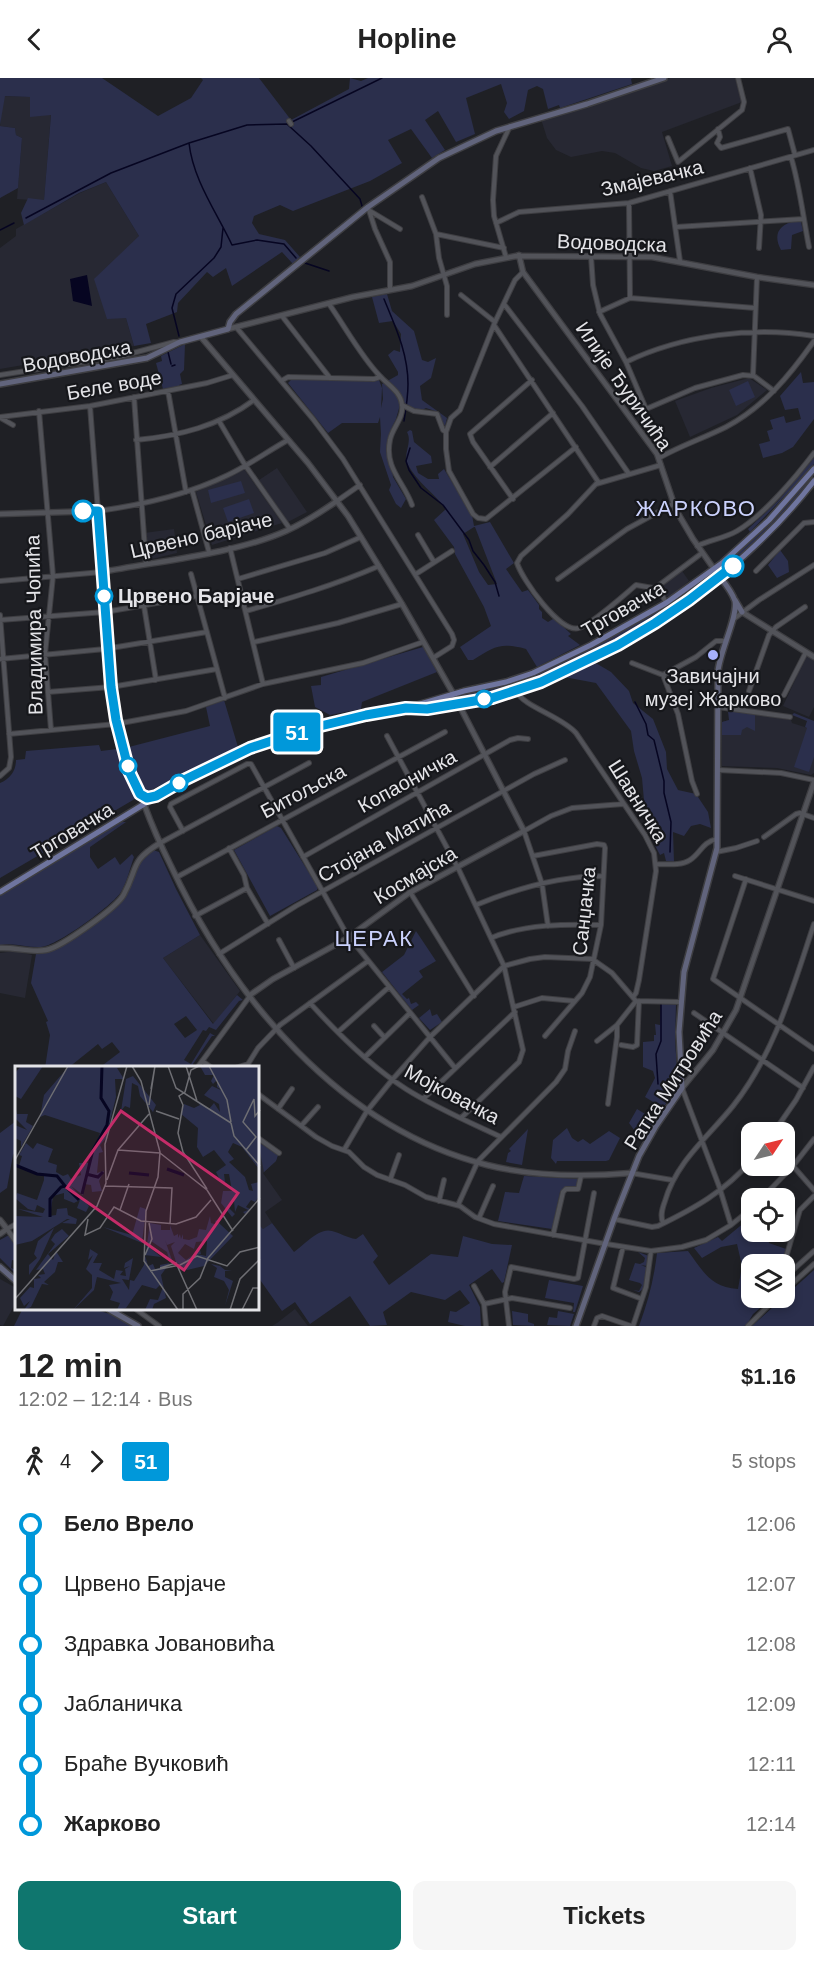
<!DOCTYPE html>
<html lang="en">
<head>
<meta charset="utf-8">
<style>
	:root { --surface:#fff; --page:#f6f6f6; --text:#222; --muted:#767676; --accent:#0f766e }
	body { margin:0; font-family:Helvetica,sans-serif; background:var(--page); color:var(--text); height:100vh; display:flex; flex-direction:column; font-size:22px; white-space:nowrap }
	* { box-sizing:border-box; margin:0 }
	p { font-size:20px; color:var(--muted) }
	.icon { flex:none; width:33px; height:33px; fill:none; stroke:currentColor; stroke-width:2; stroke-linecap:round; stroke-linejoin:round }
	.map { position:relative; height:1248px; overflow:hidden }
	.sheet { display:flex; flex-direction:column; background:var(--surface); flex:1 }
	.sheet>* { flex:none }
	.badge { padding:0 12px; border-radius:4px; font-size:21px; line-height:39px }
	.needle { width:39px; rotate:55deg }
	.controls { position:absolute; left:741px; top:1044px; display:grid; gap:12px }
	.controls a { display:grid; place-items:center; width:54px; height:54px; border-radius:12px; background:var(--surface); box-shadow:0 3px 9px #0003; font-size:30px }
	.map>.badge { position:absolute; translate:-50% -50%; box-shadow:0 0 0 3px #fff }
	.legs { display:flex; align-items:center; gap:9px; height:66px; padding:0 18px; font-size:20px }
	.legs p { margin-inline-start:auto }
	.summary { display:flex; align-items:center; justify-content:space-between; height:102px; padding:0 18px }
	h1 { font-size:33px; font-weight:600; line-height:45px }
	.action { display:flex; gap:12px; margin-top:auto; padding:12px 18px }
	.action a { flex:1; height:69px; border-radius:12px; background:var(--accent); color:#fff; font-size:24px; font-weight:600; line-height:69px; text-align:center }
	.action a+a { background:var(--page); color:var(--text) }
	ul { padding:0 18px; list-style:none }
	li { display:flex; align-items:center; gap:21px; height:60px; font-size:22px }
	li i { display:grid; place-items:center; width:9px; height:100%; margin:0 8px; background:currentColor }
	li i::after { content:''; width:15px; height:15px; margin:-8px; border:4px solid; border-radius:50%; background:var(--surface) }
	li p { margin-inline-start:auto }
	li:first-child i { background:linear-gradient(#0000 50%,currentColor 0) }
	li:last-child i { background:linear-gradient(currentColor 50%,#0000 0) }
	header { display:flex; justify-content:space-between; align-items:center; height:78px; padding:0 18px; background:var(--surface); font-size:27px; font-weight:600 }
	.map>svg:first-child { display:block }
</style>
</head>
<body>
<header><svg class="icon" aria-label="back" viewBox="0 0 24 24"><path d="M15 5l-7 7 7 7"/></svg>Hopline<svg class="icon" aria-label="person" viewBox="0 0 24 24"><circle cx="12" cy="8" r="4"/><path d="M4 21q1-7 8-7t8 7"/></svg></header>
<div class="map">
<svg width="814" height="1248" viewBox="0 0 814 1248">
	<rect width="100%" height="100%" fill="#1f2025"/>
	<path fill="#272833" d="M670,0H735L742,24L662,54L672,88L654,93L641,90L615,75L602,73L571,79L556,72L547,60L541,41Z
		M3,18L30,19L51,36L44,123L17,121L22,60L16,57L15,50L0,48Z
		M106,104L139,158L126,240L134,268L0,291V170L16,158V151L80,115Z
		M749,300L767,312L737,337L690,359L675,323L711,310Z
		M277,390L307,434L288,444L259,402Z
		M244,391L282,445L212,467L196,414Z
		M174,451L177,475L147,482L144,455Z
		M682,493L689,503L670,519L665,518L661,507Z
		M806,578L814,583V629L809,639L783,628L797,598L795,597Z
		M728,632L791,642L792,645L814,652V695L811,697L777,690L722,688V644L729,642Z
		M200,857L240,913L214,946L163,880Z
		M15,873L32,877L25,920L0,915V875Z
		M258,1064L278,1077L276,1083L263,1095L282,1122L265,1134L272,1145L258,1155Z
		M0,1201L16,1210V1224L3,1248L0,1247Z
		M295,1231L308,1248H272L277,1245Z"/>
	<path fill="#2b2f4c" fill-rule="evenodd" d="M0,0H102L158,38L191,20L203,2L201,0H259L291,42L349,11L350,0L361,3L368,0H633L631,1L632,6L560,30L559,27L548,31L543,11L537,8L528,12L524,33L509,41L504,34L507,25L501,6L466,20L475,56L456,64L438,33L425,42L445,72L432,80L411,51L388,62L402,85L370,103L293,133L280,127L254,138L252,145L259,156L285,162L300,179L293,186L282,174L232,208L226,190L213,199L207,194L178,225L177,234L146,246L151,265L134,268L126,240L107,241L94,201L139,158L106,104L79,115L24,147L21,135L28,120L44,122L51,37L30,39V19L5,18L0,47Z
		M0,48L15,50L16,57L22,60L18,110L0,120Z
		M795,143L801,144L803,153L792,157L791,171L781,172C773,157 778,147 795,143Z
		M387,216L392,233L414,253L422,282L428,284L436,280L431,300L420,308L422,322L447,340L445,348L435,333L426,330L420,333L400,327L396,341L392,349L390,371L393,399L406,421L401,430L396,426L389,412L391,407L380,374L381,356L380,339L378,345H342L328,355L288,305L292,301L379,302L382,310L381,330L383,321L382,306L398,297V294L388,277L394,272L400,274L401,256L393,243L379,245L372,219Z
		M185,266L184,292L180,296L182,306L179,307L180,309L163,311L156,285L162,283L161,278Z
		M801,294L803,305L814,304V341L793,369L782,375L763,380L759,366L770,363L767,353L773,351L770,342L784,338L786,345L801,341L798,330L785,332L780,318Z
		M748,303L755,319L736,328L729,312Z
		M410,352L412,353L414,364L431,378L432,385L416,388L418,395L428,401H439L438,396L444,391L472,437L474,448L490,444L514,485L506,491L522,514L528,512L539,527V531L542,534V540L548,544L553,541L556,542L571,556L568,558L580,567L537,589L526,571C500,564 494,569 473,582H468L460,569L491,548L484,529L455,476L454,469L434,442L446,431C434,415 417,404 408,387C402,376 413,365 407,354ZM474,449H475L497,506L488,507L479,494L463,456Z
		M814,380V386L807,395L750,454L748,451L778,423Z
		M814,394C814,410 736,487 720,494V491L757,458Z
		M241,403L245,415L211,425L208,412Z
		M249,421L254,435L228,444L223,430Z
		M780,472L788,483L789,494L777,500L768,487Z
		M705,500H710V502L669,533L634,555L552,597L521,610L465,622L459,620L462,617C506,609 543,592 583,573C626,552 666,529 705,500Z
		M423,569L437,594L362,624L361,631L330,637L315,629L311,608L321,607V599Z
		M594,584L611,594L629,613L633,625L653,641L666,674L667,691L678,712L696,716L708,734L711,750L700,746L691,748L684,758L673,754L674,784L666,783L664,775L660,777L644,746L650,741L645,734L642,700L634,673L631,653L596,605L564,599Z
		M224,622L238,669L145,715L0,800V705C10,701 16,693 16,682L25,681L26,673L99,667L101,673L125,670L210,648L206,629Z
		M728,632L755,636V653L747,649L742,652L741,657H722V644L729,642Z
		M794,635L814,643V679L809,694L794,689L807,650L805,649L807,643L792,637Z
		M120,744H126L90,769V779L98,791L115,779L120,787L132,776L134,779C130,790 127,804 121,814C113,827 57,868 41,869C27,870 15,864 0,867V818Z
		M277,748L281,750L318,809L317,812L270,838L234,772Z
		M153,772L159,774L176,811L200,857L163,880L213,946L237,917L243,922L239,923L216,952L209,949L206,953L203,952L184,982L191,986L210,955L215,958H212L193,986V990H99L120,974L112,964L102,971L98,966L68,990H45L50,957L46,944L48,943L31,905L36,876L50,873L114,831L126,817L139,783ZM186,938L197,952L185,960L174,946Z
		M416,853L436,883L419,893L423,899L402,916L407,921L409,920L411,926L416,924L419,927L412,932L382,894L404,877Z
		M661,925L676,926L675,963L678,1003L676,1013L670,1020L667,1019V1024L663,1030L645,1019L655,1000L653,993L643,989V964L654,963V957H656L655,946L660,947Z
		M430,931L432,938L437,936L442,944L430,952L419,940Z
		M637,1031L655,1042L644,1061L637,1056L629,1045Z
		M16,1043V1073L13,1077L7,1110L0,1115V1055Z
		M567,1050L572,1060L578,1064L583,1061L590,1066L609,1053L620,1060L609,1082L606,1083H557L556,1086L551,1080L553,1062Z
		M528,1051L522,1087L506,1084L508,1075L511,1073L509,1071Z
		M258,1064L278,1077L276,1083L264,1094Z
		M524,1098L579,1101L578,1109H565L560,1114L552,1151L498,1143L505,1114L519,1115Z
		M751,1139L752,1154L768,1161L769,1165L786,1171L785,1184L796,1199L785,1209L784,1186H752V1220H772L753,1236L746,1248H639C648,1224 654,1201 657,1175L688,1173C703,1193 710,1209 738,1211L742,1188L737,1166L721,1169L702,1180L694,1170L718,1159L722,1163Z
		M272,1145L294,1174C304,1167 319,1149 332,1153C341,1155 347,1160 356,1161L363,1156L378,1178L373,1184L389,1207L431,1176L458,1179L463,1158L492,1166L512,1167L504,1204L502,1205L492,1191L469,1207L480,1229L481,1248H465L448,1244L450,1233L456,1234L470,1225L460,1212L445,1222L411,1214L383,1234L387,1247L370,1248L350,1218L310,1246L295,1224L282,1233L258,1199V1146L263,1151Z
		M9,1157L16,1166V1183L12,1182L11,1190L16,1192V1196L0,1180V1162Z
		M638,1174L649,1178L647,1188L641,1187L648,1190L643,1211L639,1214L633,1212L639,1213L642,1207L640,1205L629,1202L635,1185L640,1186L644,1184L645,1180Z
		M814,1192V1248H752Z
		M549,1202L583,1208L575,1234H573L574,1225L545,1220Z
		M22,1232H96L114,1237L134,1248H14Z
		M512,1233L528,1236V1244L534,1246V1248L513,1247Z
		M558,1233L574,1236L570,1248L547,1247L549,1239L557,1240Z"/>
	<path fill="#060521" d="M87,197L92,228L73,223L70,201Z"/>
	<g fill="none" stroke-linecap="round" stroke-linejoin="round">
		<path stroke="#060521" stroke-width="1.5" d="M292,44L382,0
			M288,47L311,68L360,121L362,128
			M189,65C193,102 217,135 232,167L257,162L284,166L296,180
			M26,140L111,95L189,65L247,47L288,46
			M0,152L14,145
			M302,184L329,193
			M384,221C395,248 408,275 408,306C408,318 406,331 404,343
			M179,258L172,230L176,216L214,180L221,169L223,150
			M168,274L171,286
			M172,288L175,287
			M410,370L406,383L409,392L421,410L443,427L469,462L473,473L484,487L495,504L499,518
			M635,624L646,646L648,657L654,662L664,703V715L671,744L670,774
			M658,1006L656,976L661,963V924"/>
		<defs>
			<path id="minor" d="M289,43L291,46
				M718,51L720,59L717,65L721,70L788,51L795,77
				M668,60L678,84L742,32L744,24L738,0
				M791,79C800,109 803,139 809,169
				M750,90L761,137L759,170
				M670,113L680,183
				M422,119L436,156L439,180L447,208V237
				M629,125L630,220
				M368,129L375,151L390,184V212
				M370,133L400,151
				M496,145L519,134L629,125L814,72
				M676,149L803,141
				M436,156L504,170
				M591,178L593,207L600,236L626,284L646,331L695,310L743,297L754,298L774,313
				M506,179L494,138L493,122L496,78L510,48
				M523,194L515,202L495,244L460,332L451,340L446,354V371L449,393L473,436L478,440L486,441L576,369
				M461,217L495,244
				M329,226C344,247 362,280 380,298C388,307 401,314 402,327C404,340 392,350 390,362C384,390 404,404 412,427
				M504,226L582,328L629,396
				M599,234L630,220L755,230
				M282,238L330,300
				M494,247L599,405
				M236,249L313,341L343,381L452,556L454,562L452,568L433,580
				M626,284C682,257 753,248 814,258
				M0,297L122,278L174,264H179
				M753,297L757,199
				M281,303L288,299L374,301L380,299
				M168,313L186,414
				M134,319L146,486
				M402,327L414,333L437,336L443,352L446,354
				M90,328L98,433C142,427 187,417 228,397C249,387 268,373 288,362
				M39,333L53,498L45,576L51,652
				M0,339L90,328L207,305L233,297
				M1,340L13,347
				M219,343L245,387L290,451
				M136,362C179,358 219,348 254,322
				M659,380C680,368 704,360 726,349C764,329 790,297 814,263
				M661,387L596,406L568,436L521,478L517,485C522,501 560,556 579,550C592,546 624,517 636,507L653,510L658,508L702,475
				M490,389L553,335
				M192,412L209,474
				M513,421L473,364L470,356L532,302
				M337,423L360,407
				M418,457L434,484
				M697,468C710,462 725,460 737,453C763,438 796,399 814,375
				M230,470L263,606
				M756,493L804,445L814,444
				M191,496L225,620
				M416,496L452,473
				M238,501L325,475L361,459
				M558,501L627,451L673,426
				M0,503L102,494
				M658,508L666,525
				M144,528L156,602
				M246,533C291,520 335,507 379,488
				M0,537L11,679L9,690L0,698
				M735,540L759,522L814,487
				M0,542L105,534L197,518
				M254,564L338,545L402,526
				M0,581L105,571L207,554
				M632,585L663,597L678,636L692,703L697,716
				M663,597L696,579L716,563H725
				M516,613C524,629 561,638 576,655L645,757L654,775L656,793L639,902L636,915L633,919
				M749,613L769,557L776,549L805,529
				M48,614L111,609L217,591
				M784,617L806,574
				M718,629L790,639
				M9,656L116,646L186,633L263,606L363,585L423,564
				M387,658L459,792L504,888L523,972L519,984L461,1040
				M718,692L781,695L814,702
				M183,753L170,729L171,726L247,686H251L346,855L455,990
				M764,759L796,736L800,735L814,740
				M160,765L309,685
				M229,770L244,797L247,810L268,846
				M716,774L736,770L757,763
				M533,778L597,766L604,767L605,770L601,847L590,899L582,915L545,958
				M303,779L510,662L518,660L528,661
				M656,786C667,786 681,788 690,782C701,775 702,764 717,761
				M735,798L814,823
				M177,799L445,654
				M746,801L713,901L814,971
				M410,814L474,918
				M476,827C515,811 560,798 603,798
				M195,838L247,810
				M548,848L542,806L524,753L551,738L572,730L623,726
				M491,860C524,846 566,846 601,847
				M279,862L294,890
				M219,876L296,828L534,696L565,682
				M310,925C339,957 370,988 406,1011C436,1030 469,1044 501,1059
				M514,929L542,920L574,923
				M694,935L803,1010
				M374,948L384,959
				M338,954L389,909
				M597,963L617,947L636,923
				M621,967L633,969L637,967L639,923
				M365,979L410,935
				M202,983L212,990
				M197,990L250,918
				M235,990L248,986L258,970L280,947L368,883
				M682,1010L719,1108L731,1147
				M258,1016L316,1059L332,1068L349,1074L364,1089L377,1097L405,1107L426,1119L460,1128L475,1139L494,1146L600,1165L651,1173L682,1169L706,1162L731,1147L752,1130
				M423,1021L515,934
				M608,1026L617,959V947
				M278,1031L292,1011
				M301,1048L318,1029
				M774,1054L796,1022L814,989
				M258,1060L279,1075
				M344,1072L367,1033L392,1002L430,959L504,888L530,881L545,879L592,881L612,895L636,923L681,924
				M793,1088L814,1112
				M631,1095L672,1102
				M390,1102L399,1077
				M814,1118L800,1132L787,1176V1185L794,1191L814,1173
				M762,1120L793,1088L814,1061
				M439,1123L444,1102
				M458,1127L478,1083L556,1004L565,991L568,973L575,953
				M479,1140L493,1108
				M614,1141L652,1149L658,1148C695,1130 724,1114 752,1082
				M663,1145C660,1138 662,1131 665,1123C676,1084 708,1059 733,1028C775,975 793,909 814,846
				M16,1146L7,1151L16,1164
				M553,1157L563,1114L566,1111H578L581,1098
				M623,1169L613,1210L642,1221
				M474,1208L484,1226L486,1248
				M784,1213L814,1186
				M484,1226L512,1220L570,1230
				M137,1232L159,1248
				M509,1248L505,1214L511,1189L574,1201L578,1200L594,1115
				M594,1248L597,1240L602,1238L631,1248
				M633,1248L646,1209L651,1173
				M748,1248L776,1220"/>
			<path id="tertiary" d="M519,177L523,194L657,376L676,432L693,461L714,491
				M228,251L353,219L412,208L475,186L516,178L652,179L757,199L814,207
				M201,259L308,385L348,438L402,526L454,617L524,753L409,815L346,861L273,901L250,917
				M0,436L98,433C100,475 103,516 107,558C109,590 111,623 118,654C124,680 136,702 144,726C152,748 161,768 171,788C233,920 340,1050 487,1087C535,1099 583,1099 631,1095
				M102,494C159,483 234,476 286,453C304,445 321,434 337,423
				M742,534L814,579
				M0,870C15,869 31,875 46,872C60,870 118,829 124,816C138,790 130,783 160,765
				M682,1010L713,972L736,932L814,704
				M0,1142L7,1151L0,1156"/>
			<path id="secondary" d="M0,306L147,280L180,264L228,251L230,244L236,236L368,129L439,80L496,53L587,26L664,0
				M735,522L742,534
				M0,1189L16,1203
				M110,1232L138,1248
				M576,1248L614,1141L639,1078L656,1048L682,1010L679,954L684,894L717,770L718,593C720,573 738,538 735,523C731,511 721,501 714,491"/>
			<path id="primary" d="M412,631C428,632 445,628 461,625C590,604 735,506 814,403
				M137,712L144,719H155
				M0,814L177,706L250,671L327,645L407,630L464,613L506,604L533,595L591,567L666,525L722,485L769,442L814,391"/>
		</defs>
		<use href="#minor" stroke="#3e3e42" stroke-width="6"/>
		<use href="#tertiary" stroke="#3e3e42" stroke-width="7"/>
		<use href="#secondary" stroke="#3e3e42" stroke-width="8"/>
		<use href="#primary" stroke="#3e3e42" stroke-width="8"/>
		<use href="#minor" stroke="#525359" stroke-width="4"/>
		<use href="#tertiary" stroke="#525359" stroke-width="4.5"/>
		<use href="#secondary" stroke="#61647c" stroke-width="5"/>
		<use href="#primary" stroke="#6f759f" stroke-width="5"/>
	</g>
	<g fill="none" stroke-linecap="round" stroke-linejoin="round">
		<defs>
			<path id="line-1" d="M83,433H98L111,609L116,642L129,693L140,716L147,720L156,718L184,702L250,670L308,651L366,637L406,630L427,631L492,620L541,604L618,567L655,545L689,522L733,488"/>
		</defs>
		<use href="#line-1" stroke="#fff" stroke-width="14"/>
		<use href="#line-1" stroke="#0098da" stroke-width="9"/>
	</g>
	<g fill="#fff" stroke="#0098da" stroke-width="3">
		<circle cx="83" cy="433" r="10"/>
		<circle cx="733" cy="488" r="10"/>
		<circle cx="104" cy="518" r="8"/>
		<circle cx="484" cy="621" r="8"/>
		<circle cx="128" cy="688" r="8"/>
		<circle cx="179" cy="705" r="8"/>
	</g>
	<circle fill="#a7b1fc" stroke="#16171b" stroke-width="2" cx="713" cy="577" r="6"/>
	<g text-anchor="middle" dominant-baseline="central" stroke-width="4.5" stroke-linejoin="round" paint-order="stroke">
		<g font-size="20" fill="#e4e4e8" stroke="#16171b">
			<text transform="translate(652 100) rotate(-13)">Змајевачка</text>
			<text transform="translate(612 165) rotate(2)">Водоводска</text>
			<text transform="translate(77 278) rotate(-10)">Водоводска</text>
			<text transform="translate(114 307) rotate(-10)">Беле воде</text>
			<text transform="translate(624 308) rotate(55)">Илије Ђуричића</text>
			<text transform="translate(201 457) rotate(-13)">Црвено барјаче</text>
			<text transform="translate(623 531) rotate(-30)">Трговачка</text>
			<text transform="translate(34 547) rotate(-91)">Владимира Чопића</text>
			<text transform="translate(407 703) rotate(-29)">Копаоничка</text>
			<text transform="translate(303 713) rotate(-28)">Битољска</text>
			<text transform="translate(638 723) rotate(58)">Шавничка</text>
			<text transform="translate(72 753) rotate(-31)">Трговачка</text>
			<text transform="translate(384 763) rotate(-29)">Стојана Матића</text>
			<text transform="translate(415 797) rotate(-31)">Космајска</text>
			<text transform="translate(584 833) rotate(-84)">Санџачка</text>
			<text transform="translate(673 1002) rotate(-57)">Ратка Митровића</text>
			<text transform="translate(452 1016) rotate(28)">Мојковачка</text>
		</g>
		<g font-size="20" font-weight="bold" fill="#e4e4e8" stroke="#16171b" text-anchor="start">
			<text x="118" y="518">Црвено Барјаче</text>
		</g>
		<g font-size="20" fill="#e4e4e8" stroke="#16171b">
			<text x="713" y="598">Завичајни<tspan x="713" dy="23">музеј Жарково</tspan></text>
		</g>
		<g font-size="22" letter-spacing="1.5" fill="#cbd2fd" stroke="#16171b">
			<text x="696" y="430">ЖАРКОВО</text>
			<text x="374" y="860">ЦЕРАК</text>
		</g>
	</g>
	<g transform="translate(15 988)">
		<rect width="244" height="244" fill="#1f2025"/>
		<path d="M6,0H28L6,33L0,30V7ZM54,0H111L102,2L109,13H100L101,31L91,72L85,79L88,86L84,87L82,107L89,105L84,115L87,125L77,126L76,119L69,118L68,129L56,120L74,140L71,146L62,142L65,134L59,137L49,133V127L38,130L35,150L41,149L42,143L52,142L53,149L62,153L61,158L47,157L55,153H52L17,175L0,179V150L28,151L3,143L28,147L30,143L22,139L20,145L13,143L0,132L2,127L22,134L29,114V110L4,100L7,90L4,89L11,77L18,83L22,77L38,83L33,96L42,99L41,106L48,110L53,108L56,113L66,109L64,97H75L85,67L30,49L25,51L29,29ZM185,0H244V103L227,81L218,77L213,86L219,93L214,96L230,111L234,124L238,125L236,118L244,116V131L240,136L236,134L231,141L235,143L232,147L230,148L228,146L233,144L223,139L220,146L219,135L213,141L220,148L217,151L206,137L208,125H217L214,108H209L210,116H206L201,106L211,99L199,84L188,91L182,81L183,62L166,48L169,38L179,42L185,39L182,35L194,43L199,37L205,46L204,38L189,29L197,20L208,25L202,21V14L198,18L196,15L199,9H190ZM118,10L141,39L138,46L125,30L123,20L117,17L115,42L110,40L106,45L111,13ZM0,40L2,48H13L11,56L18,60L6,81V75L0,72V59L12,64L0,52ZM125,141L131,143L127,177L88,161L117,169ZM195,150L196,157L202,159L200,155L204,153L203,156L206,159L207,156L206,159L218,170L189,200L172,204L161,196L156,180L160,176L152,179L150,174L157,194L146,209L151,232L139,238L137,244H130L135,233L143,234L148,221L145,219L141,223L127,219L111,242L102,244L105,237L95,234L98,226L94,219L106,217L82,211L79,224L58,244L77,222V209L71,203L78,189L73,194L75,183L83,188L78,197H87L84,204L99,213L101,204L108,205L105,209L111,210L110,203L115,200L109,202L110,197L118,192L114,214L107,213L114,224L115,214L119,215L129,199L135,157L146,159V164H155V159L159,170L163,168V172L165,168L166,173L168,168V173L174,174L182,171L184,163L191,164ZM136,175L152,186L155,197L145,199V202L140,203L138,198L133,200L130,189L146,191L134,181ZM192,175L191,190L182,188H186L185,184L171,194L163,187L170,178L179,183L181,176ZM39,162L25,193L14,209V199L22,192L19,188L23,175ZM47,163L54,170L33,188L38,194L41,185L48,196H43L40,206L29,216L34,219L27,218L16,241L9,244L15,235L9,240L5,232L15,221L19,222V213L26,212L23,209L30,208L28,203L21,204L40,178L36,174L40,168ZM196,198L205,200L210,204H217L210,205V211L218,215L210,240L214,224L209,215L199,211L202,202Z" fill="#2b2f4c" fill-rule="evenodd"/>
		<path fill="none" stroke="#060521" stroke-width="3" d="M0,99L22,108L42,110L50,120M152,103L169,109M114,107L134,109M71,108L83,111L88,106M67,128L78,84L92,59L94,45L86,32L87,0M35,151V133L46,121L50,120L64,134"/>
		<path fill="none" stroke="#6e6e73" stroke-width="1.5" d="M117,0L126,15L145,86L143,111L131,145L129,195L163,244M153,0L161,22L216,57M171,0L182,35M184,0L176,4L170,26L164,30L168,39L163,67L168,86L192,123M194,0L212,34L216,56M136,23L140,0M134,39L140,0M141,45L164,53M216,57L219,70L245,100M103,84L145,87M231,84L241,71L228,56L239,33L240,50L245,44M145,87L192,124L218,165M0,94L53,0M92,114L103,84L134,48M90,120L157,122L155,158M105,144L114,118M73,153L70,169L85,162L99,141L126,155L161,158L181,151L196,134M130,189L137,173L134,157M145,202L161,197L182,244M135,205L165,199L182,190L212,200L225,186L245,181M0,233L82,140L91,117L90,78L112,0M168,244V228L185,212L193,192L245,132M215,244L225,213L245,193M227,244L238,222H245"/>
		<path fill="#c52c69" fill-opacity="0.15" stroke="#c52c69" stroke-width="3" d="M106,45L223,127L169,204L52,122Z"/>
		<rect width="244" height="244" fill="none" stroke="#e4e4e8" stroke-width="3"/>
	</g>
</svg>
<div class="controls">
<a><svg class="needle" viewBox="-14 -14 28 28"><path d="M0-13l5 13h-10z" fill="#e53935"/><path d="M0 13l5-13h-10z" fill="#767676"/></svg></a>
<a><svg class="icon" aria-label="locate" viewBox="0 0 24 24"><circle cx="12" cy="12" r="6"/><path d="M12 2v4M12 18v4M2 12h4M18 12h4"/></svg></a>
<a><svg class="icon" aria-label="layers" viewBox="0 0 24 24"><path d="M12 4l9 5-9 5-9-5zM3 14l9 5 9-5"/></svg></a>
</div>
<b class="badge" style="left:297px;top:654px;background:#0098da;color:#fff">51</b>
</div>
<section class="sheet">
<div class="summary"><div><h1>12 min</h1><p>12:02 – 12:14 · Bus</p></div><b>$1.16</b></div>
<div class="legs"><svg class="icon" aria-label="walk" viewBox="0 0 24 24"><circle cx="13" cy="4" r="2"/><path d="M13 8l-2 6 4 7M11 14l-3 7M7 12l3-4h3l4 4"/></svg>4<svg class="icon" aria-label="forward" viewBox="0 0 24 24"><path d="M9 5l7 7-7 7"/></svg><b class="badge" style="background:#0098da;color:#fff">51</b><p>5 stops</p></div>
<ul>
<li><i style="color:#0098da"></i><b>Бело Врело</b><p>12:06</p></li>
<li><i style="color:#0098da"></i><span>Црвено Барјаче</span><p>12:07</p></li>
<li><i style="color:#0098da"></i><span>Здравка Јовановића</span><p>12:08</p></li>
<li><i style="color:#0098da"></i><span>Јабланичка</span><p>12:09</p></li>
<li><i style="color:#0098da"></i><span>Браће Вучковић</span><p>12:11</p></li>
<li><i style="color:#0098da"></i><b>Жарково</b><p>12:14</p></li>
</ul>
<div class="action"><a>Start</a><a>Tickets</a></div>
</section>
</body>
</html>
